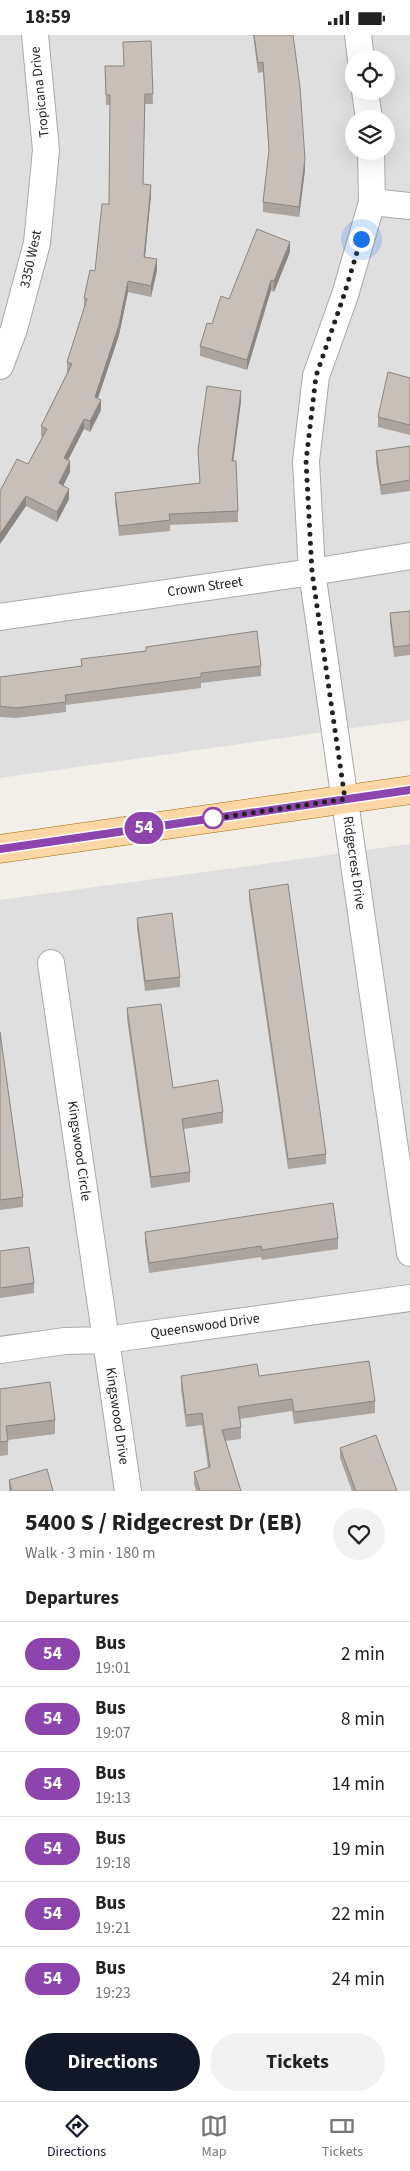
<!DOCTYPE html>
<html lang="en">
<head>
<meta charset="utf-8">
<style>
	:root { --surface:#fff; --page:#f2f2f2; --text:#222; --muted:#767676; --line:#e0e0e0; --accent:#111827 }
	body { margin:0; font-family:"Source Sans 3",sans-serif; background:var(--page); color:var(--text); height:100vh; display:flex; flex-direction:column; font-size:19px; white-space:nowrap }
	* { box-sizing:border-box; margin:0 }
	p { font-size:16px; color:var(--muted) }
	.icon { flex:none; width:28px; height:28px; fill:none; stroke:currentColor; stroke-width:2; stroke-linecap:round; stroke-linejoin:round }
	.map { position:relative; height:1456px; overflow:hidden }
	.sheet { display:flex; flex-direction:column; background:var(--surface); flex:1 }
	.sheet>* { flex:none }
	.badge { padding:0 10px; border-radius:16px; font-size:18px; line-height:32px }
	.tools { position:absolute; left:345px; top:15px; display:grid; gap:10px }
	.tools a { display:grid; place-items:center; width:50px; height:50px; border-radius:50%; background:var(--surface); box-shadow:0 5px 20px #0002; font-size:25px }
	.you { position:absolute; width:25px; height:25px; margin:-12px; border:4px solid #fff; border-radius:50%; background:#1a73e8; box-shadow:0 0 0 8px #1a73e833 }
	.map>.badge { position:absolute; translate:-50% -50%; box-shadow:0 0 0 2px #fff }
	h2 { padding:0 25px; font-size:19px; line-height:45px }
	.round { display:grid; place-items:center; flex:none; width:52px; height:52px; border-radius:26px; background:var(--page) }
	.headline { display:flex; align-items:center; justify-content:space-between; height:85px; padding:0 25px }
	h1 { font-size:24px; font-weight:700; line-height:38px }
	.primary-button { display:flex; gap:10px; margin-top:auto; padding:10px 25px }
	.primary-button a { flex:1; height:58px; border-radius:30px; background:var(--accent); color:#fff; font-size:20px; font-weight:700; line-height:58px; text-align:center }
	.primary-button a+a { background:var(--page); color:var(--text) }
	ul { padding:0; list-style:none }
	li { display:flex; align-items:center; gap:15px; height:65px; padding:0 25px; border-top:1px solid var(--line) }
	li div { flex:1 }
	li b { display:block; font-size:19px }
	li em { font-style:normal }
	li .badge { min-width:55px; font-weight:700; text-align:center }
	.status { display:flex; justify-content:space-between; align-items:center; height:35px; padding:0 25px; background:var(--surface); direction:ltr }
	.status svg { height:14px; fill:currentColor }
	.menu { display:flex; justify-content:space-around; align-items:center; height:70px; border-top:1px solid var(--line); background:var(--surface); font-size:14px; color:var(--muted) }
	.menu a { display:grid; justify-items:center; gap:2px }
	.menu .on { color:var(--accent) }
	.map>svg:first-child { display:block }
</style>
</head>
<body>
<div class="status"><b>18:59</b><svg viewBox="0 0 49 12"><path d="M0 12V9h3v3zM5 12V6h3v6zM10 12V3h3v9zM15 12V0h3v12zM26 1h20v11H26zM47 4h2v5h-2z"/></svg></div>
<div class="map">
<svg width="410" height="1456" viewBox="0 0 410 1456">
	<rect width="100%" height="100%" fill="#f2efe9"/>
	<path fill="#e0dfdf" fill-rule="evenodd" d="M0,0H410V685L0,743ZM354,24H386V56H354ZM354,84H386V116H354Z
		M410,809V1456H0V865Z"/>
	<g fill="none" stroke-linecap="round" stroke-linejoin="round">
		<defs>
			<path id="street" d="M358,0L361,24
				M365,56L369,84
				M371,116L372,167L345,260L316,341L306,426L312,537L410,1218
				M372,167L410,171
				M0,331L14,294L37,208L46,115L35,0
				M0,582L312,537L410,521
				M51,928L128,1456
				M0,1315L65,1306L106,1305L410,1263"/>
			<path id="primary" d="M0,814L410,755"/>
		</defs>
		<use href="#street" stroke="#a9a9a9" stroke-width="28"/>
		<use href="#primary" stroke="#a06b00" stroke-width="29"/>
		<use href="#street" stroke="#fff" stroke-width="26"/>
		<use href="#primary" stroke="#fcd6a4" stroke-width="28"/>
	</g>
	<path fill="#aba49e" d="M253,0H293L305,135L299,182L263,177V167L269,119L263,37L258,38Z
		M151,6L153,69H145L143,149L151,160L145,222L157,235L151,262L128,257L119,300L98,363L101,375L90,397L84,394L68,425L70,437L63,451L69,464L57,487L26,471L0,509L28,429L42,402L41,401V391L67,338V327L84,273V263L95,236L109,169L110,70H106L105,31H124Z
		M290,217L274,257L271,255L247,335L200,321V311L229,264Z
		M410,343V400L378,392V382Z
		M241,366L233,426L238,476V487L170,490V496L119,501L115,468V458L199,448Z
		M410,411V456L381,460L376,427V416Z
		M410,576V620L394,622L390,588V578Z
		M146,612L261,631V641L201,648V653L66,670V677L16,683L0,682V642L81,631V624L146,616Z
		M249,855L326,1119V1129L288,1134L249,865Z
		M137,883L180,942V952L145,956L137,893Z
		M127,973L173,1053L223,1077V1088L184,1094L190,1137V1147L151,1153L127,984Z
		M0,997L23,1162V1172L0,1175Z
		M145,1197L338,1203V1214L262,1225L261,1222L149,1238L145,1207Z
		M0,1216L34,1248V1258L0,1263Z
		M181,1341H259L375,1366V1378L294,1389L292,1376L240,1384L241,1392V1404L225,1406L241,1456H196L194,1449V1437L208,1433L202,1390L186,1392L181,1354Z
		M0,1354L55,1385V1399L8,1405V1420L0,1421Z
		M340,1413L397,1456H352L340,1423Z
		M9,1445L53,1456H9Z"/>
	<path fill="#8b8681" d="M305,124V135L299,182V172Z
		M151,150V160L144,232V222Z
		M290,207V217L274,257V246Z
		M157,224V235L151,262V251Z
		M271,245V255L247,335V325Z
		M128,246V257L119,300L95,372V362Z
		M241,356V366L232,437V426Z
		M101,365V375L90,397V386Z
		M84,384V394L64,433V423Z
		M70,426V437L59,459V448Z
		M69,454V464L57,487V477Z
		M26,461V471L0,509V499Z"/>
	<path fill="#c7bfb8" stroke="#8b8681" d="M254,0H293L300,52L305,124L299,172L263,167L269,115L263,27L258,28Z
		M151,6L153,59H145L143,149L151,150L144,222L157,224L151,251L128,246L119,290L95,362L101,365L90,386L84,384L64,423L70,426L59,448L69,454L57,477L26,461L0,499V456L17,424L28,429L47,394L41,391L72,329L67,327L87,264L84,263L90,235L95,236L102,169H109L110,60H106L105,31H124L123,7Z
		M257,194L290,207L274,246L271,245L247,325L200,311L207,288L212,289L221,261L229,264Z
		M388,337L410,343V390L378,382Z
		M207,351L241,356L232,426H236L238,476L169,479L170,485L119,491L115,458L200,448L198,415Z
		M410,411V445L381,450L376,416Z
		M410,576V610L394,612L390,578Z
		M257,596L261,631L201,638V642L65,660L66,667L16,673L0,671V642L82,631L81,624L146,616V612Z
		M288,849L326,1119L288,1124L249,855Z
		M172,878L180,942L145,946L137,883Z
		M161,969L173,1053L218,1045L223,1077L182,1084L190,1137L151,1142L127,973Z
		M0,997L23,1162L0,1165Z
		M333,1168L338,1203L262,1215L261,1211L149,1228L145,1197Z
		M29,1212L34,1248L0,1253V1216Z
		M369,1326L375,1366L294,1377L292,1364L238,1372L241,1392L222,1395L241,1456H200L194,1437L210,1432L202,1378L186,1380L181,1341L257,1329L259,1341Z
		M50,1347L55,1385L6,1391L8,1406L0,1407V1354Z
		M376,1400L397,1456H356L340,1413Z
		M47,1434L53,1456H12L9,1445Z"/>
	<g fill="none" stroke-linecap="round" stroke-linejoin="round">
		<defs>
			<path id="line" d="M0,814L410,755"/>
		</defs>
		<use href="#line" stroke="#fff" stroke-width="11"/>
		<use href="#line" stroke="#8e44ad" stroke-width="8"/>
		<path stroke="#222" stroke-width="5" stroke-dasharray="0 9" d="M213,783L211,784L345,764L312,537L306,426L316,341L344,260L361,204"/>
	</g>
	<circle fill="#fff" stroke="#8e44ad" stroke-width="2.5" cx="213" cy="783" r="10"/>
	<g text-anchor="middle" dominant-baseline="central" stroke-width="4.5" stroke-linejoin="round" paint-order="stroke">
		<g font-size="14" fill="#222" stroke="#fff">
			<text transform="translate(40 57) rotate(-96)">Tropicana Drive</text>
			<text transform="translate(31 224) rotate(-78)">3350 West</text>
			<text transform="translate(205 552) rotate(-8)">Crown Street</text>
			<text transform="translate(354 828) rotate(82)">Ridgecrest Drive</text>
			<text transform="translate(79 1116) rotate(82)">Kingswood Circle</text>
			<text transform="translate(205 1291) rotate(-8)">Queenswood Drive</text>
			<text transform="translate(117 1381) rotate(82)">Kingswood Drive</text>
		</g>
	</g>
</svg>
<div class="tools">
<a><svg class="icon" aria-label="locate" viewBox="0 0 24 24"><circle cx="12" cy="12" r="6"/><path d="M12 2v4M12 18v4M2 12h4M18 12h4"/></svg></a>
<a><svg class="icon" aria-label="layers" viewBox="0 0 24 24"><path d="M12 4l9 5-9 5-9-5zM3 14l9 5 9-5"/></svg></a>
</div>
<div class="you" style="left:361px;top:204px"></div>
<b class="badge" style="left:144px;top:793px;background:#8e44ad;color:#fff">54</b>
</div>
<section class="sheet">
<div class="headline"><div><h1>5400 S / Ridgecrest Dr (EB)</h1><p>Walk · 3 min · 180 m</p></div><a class="round"><svg class="icon" aria-label="heart" viewBox="0 0 24 24"><path d="M12 20l-8-8c-3-5 5-10 8-4 3-6 11-1 8 4z"/></svg></a></div>
<h2>Departures</h2>
<ul>
<li><span class="badge" style="background:#8e44ad;color:#fff">54</span><div><b>Bus</b><p>19:01</p></div><em>2 min</em></li>
<li><span class="badge" style="background:#8e44ad;color:#fff">54</span><div><b>Bus</b><p>19:07</p></div><em>8 min</em></li>
<li><span class="badge" style="background:#8e44ad;color:#fff">54</span><div><b>Bus</b><p>19:13</p></div><em>14 min</em></li>
<li><span class="badge" style="background:#8e44ad;color:#fff">54</span><div><b>Bus</b><p>19:18</p></div><em>19 min</em></li>
<li><span class="badge" style="background:#8e44ad;color:#fff">54</span><div><b>Bus</b><p>19:21</p></div><em>22 min</em></li>
<li><span class="badge" style="background:#8e44ad;color:#fff">54</span><div><b>Bus</b><p>19:23</p></div><em>24 min</em></li>
</ul>
<div class="primary-button"><a>Directions</a><a>Tickets</a></div>
</section>
<nav class="menu">
<a class="on"><svg class="icon" aria-label="directions" viewBox="0 0 24 24"><path d="M12 3l9 9-9 9-9-9zM9 14v-3h6M13 9l2 2-2 2"/></svg>Directions</a>
<a><svg class="icon" aria-label="map" viewBox="0 0 24 24"><path d="M3 6l6-2 6 2 6-2v14l-6 2-6-2-6 2zM9 4v14M15 6v14"/></svg>Map</a>
<a><svg class="icon" aria-label="tickets" viewBox="0 0 24 24"><path d="M3 7h18v10H3zM15 7v10"/></svg>Tickets</a>
</nav>
</body>
</html>
